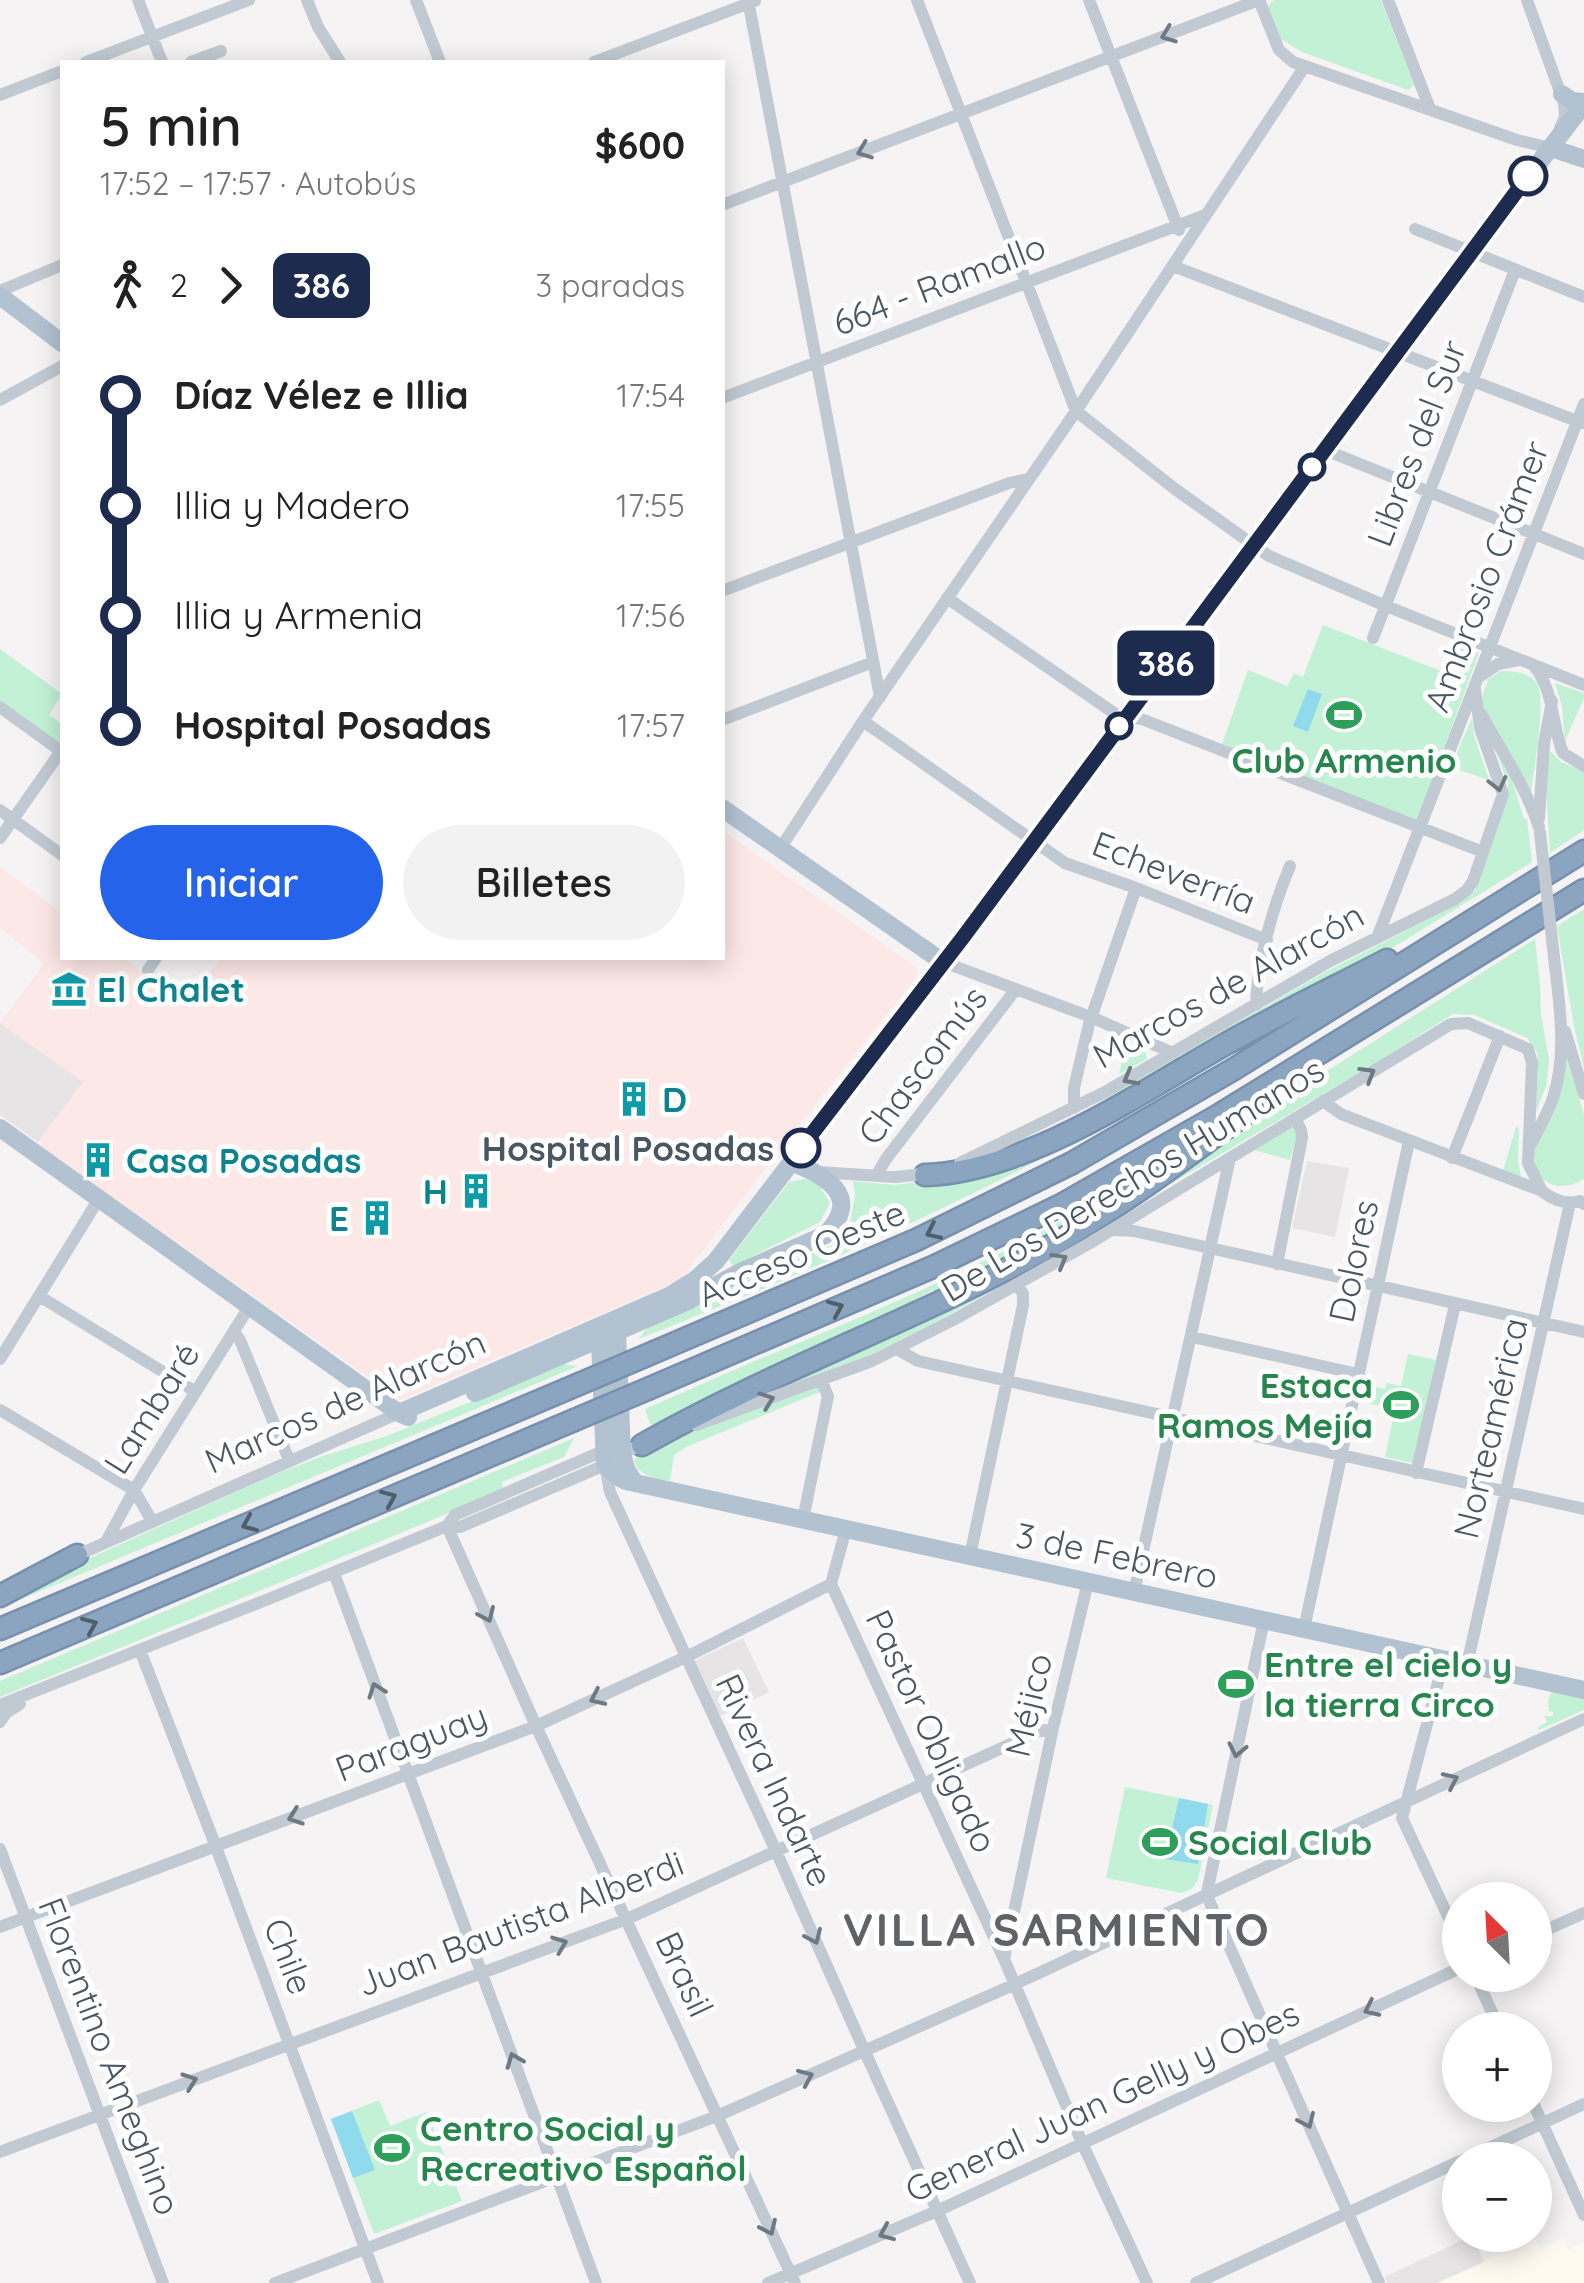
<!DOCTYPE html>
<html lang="es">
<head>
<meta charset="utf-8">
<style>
	:root { --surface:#fff; --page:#f2f2f2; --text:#222; --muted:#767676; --accent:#2563eb }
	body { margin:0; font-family:Quicksand,sans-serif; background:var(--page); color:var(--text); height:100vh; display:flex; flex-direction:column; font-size:38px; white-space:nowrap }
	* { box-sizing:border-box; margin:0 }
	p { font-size:32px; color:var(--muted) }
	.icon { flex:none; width:55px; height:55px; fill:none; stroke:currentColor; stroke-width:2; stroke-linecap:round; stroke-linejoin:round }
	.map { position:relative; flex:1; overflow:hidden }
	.sheet { position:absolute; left:60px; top:60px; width:665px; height:900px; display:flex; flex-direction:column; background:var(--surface); border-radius:0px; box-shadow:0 5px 25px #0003 }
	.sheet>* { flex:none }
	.badge { padding:0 20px; border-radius:15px; font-size:35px; line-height:65px }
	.needle { width:65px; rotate:336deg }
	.controls { position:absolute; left:1442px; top:1882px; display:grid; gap:20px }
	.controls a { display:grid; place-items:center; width:110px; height:110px; border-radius:50%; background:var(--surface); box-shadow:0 5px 25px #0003; font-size:50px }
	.map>.badge { position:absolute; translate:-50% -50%; box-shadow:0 0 0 5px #fff }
	.legs { display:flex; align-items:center; gap:15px; height:110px; padding:0 40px; font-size:32px }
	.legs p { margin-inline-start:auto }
	.headline { display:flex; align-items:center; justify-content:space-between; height:170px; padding:0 40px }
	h1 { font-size:55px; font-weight:600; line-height:75px }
	.action { display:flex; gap:20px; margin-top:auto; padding:20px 40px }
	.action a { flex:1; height:115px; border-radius:60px; background:var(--accent); color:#fff; font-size:40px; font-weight:600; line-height:115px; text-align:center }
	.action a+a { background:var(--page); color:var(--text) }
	ul { padding:0 40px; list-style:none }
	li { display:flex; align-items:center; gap:35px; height:110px; font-size:38px }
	li i { display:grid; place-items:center; width:15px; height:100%; margin:0 12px; background:currentColor }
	li i::after { content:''; width:25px; height:25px; margin:-12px; border:8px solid; border-radius:50%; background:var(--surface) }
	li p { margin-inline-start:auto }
	li:first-child i { background:linear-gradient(#0000 50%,currentColor 0) }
	li:last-child i { background:linear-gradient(currentColor 50%,#0000 0) }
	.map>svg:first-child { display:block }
</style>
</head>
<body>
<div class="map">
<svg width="1584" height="2283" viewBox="0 0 1584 2283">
	<rect width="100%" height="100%" fill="#f5f3f3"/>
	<path fill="#fdf9ef" d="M1534,2237L1540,2249L1562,2239L1568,2250L1584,2242V2283H1437Z"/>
	<path fill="#e6e4e5" d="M0,1023L83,1082L38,1142L0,1115Z
		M1307,1161L1349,1168L1335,1237L1292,1228Z
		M743,1638L769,1692L718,1717L692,1662Z
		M1473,2235L1484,2262L1437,2283H1387L1385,2277Z"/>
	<path fill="#fce8e6" d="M723,831L917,968V976L784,1144L680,1280L400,1400L39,1145L42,1136L83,1082L0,1023L44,964L0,927V867L62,913V958H123L186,1004L221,958H722Z"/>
	<path fill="#c3f1d5" d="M1275,0H1381L1414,85L1408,90L1302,52L1281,39L1268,7L1271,2Z
		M1323,625L1441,671L1452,642L1479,653L1417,822L1222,744L1248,670L1287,686L1294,673L1303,677Z
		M0,649L62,694L49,715L62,724V747L0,703Z
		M1501,671C1514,671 1529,672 1537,684C1547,699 1533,773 1531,793L1480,704L1488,679Z
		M1555,683L1584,693V698L1565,741L1562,706Z
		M1472,718L1474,736L1489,780L1451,767Z
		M1550,751L1561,762L1584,771V830L1550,853L1546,784Z
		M1497,754L1512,780L1524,819H1527L1532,862L1330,986L1178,1066L1107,1100L1105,1098L1327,971L1443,912L1475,891L1507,796L1508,784Z
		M1584,909V1069L1574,1026L1557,926Z
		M1535,939L1540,985L1541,1014L1549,1060L1546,1086L1536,1111L1538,1069L1537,1052L1527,1038L1475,1015L1453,1014L1367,1068L1101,1225L1023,1274L941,1319L866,1357L693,1420L1101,1225L1297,1090Z
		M1126,1043L1145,1049L1147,1059L1119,1074Z
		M1563,1045L1584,1114V1179C1559,1195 1532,1183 1534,1151Z
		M1187,1078C1013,1181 827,1266 638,1339L652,1323L732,1286L833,1245L850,1222L855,1196L853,1181L895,1185L955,1177L1029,1163Z
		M1292,1127L1297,1135L1290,1160L1254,1150Z
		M1516,1127L1519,1128L1518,1159L1521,1177L1503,1171Z
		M1175,1153L1101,1212L964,1282L962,1278L945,1286L944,1295L937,1298L933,1290L915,1300L916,1303L656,1427L650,1424L645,1409C680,1394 715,1378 750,1363C897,1303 1043,1241 1175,1153Z
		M805,1179L818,1183L830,1203L820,1222L733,1266L729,1260L789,1182Z
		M1408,1354L1436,1360L1413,1463L1385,1457L1395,1409L1358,1401L1361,1384L1385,1389L1387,1383L1401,1386Z
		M562,1364L578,1366L0,1608V1601L30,1585L276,1474L323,1456L387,1436Z
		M818,1387L820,1392L688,1446L674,1455L670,1481C656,1478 640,1477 634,1462L638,1452Z
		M574,1438L564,1457L502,1482L503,1489L425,1523L0,1697V1681Z
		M1552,1691L1584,1696V1710L1539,1730L1538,1727L1547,1722L1544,1716H1553V1712L1549,1711L1548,1700Z
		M1125,1787L1213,1805L1198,1880L1192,1889L1181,1893L1106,1878Z
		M379,2100L390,2126L427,2112L462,2201L374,2234L331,2119Z"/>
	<path fill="#90daee" d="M1308,689L1322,694L1308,732L1293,726Z
		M1179,1798L1208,1804L1198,1864L1165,1859Z
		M352,2111L375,2170L353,2178L331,2119Z"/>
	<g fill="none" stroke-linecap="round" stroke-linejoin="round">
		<defs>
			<path id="highway" d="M925,1175C1025,1172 1138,1094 1224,1045C1277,1015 1333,988 1387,960
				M645,1356L916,1240L1072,1163L1234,1069L1584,851
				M650,1388L935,1266L1061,1205L1219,1115L1584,890
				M642,1445C772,1371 914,1321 1045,1249C1118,1209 1185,1158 1252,1109
				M0,1596L77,1555
				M0,1629L565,1390
				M0,1663L572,1421"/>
		</defs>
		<use href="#highway" stroke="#7690ad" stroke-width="25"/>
		<path stroke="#c1cad2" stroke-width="12" d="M138,0L162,62
			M307,0L318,27L340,62
			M416,0L440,62
			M748,0L880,697
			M917,0L1076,411L1175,489L1269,556L1386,606L1584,685
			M1089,0L1179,230
			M1259,0L1279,50L1293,62L1517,140L1551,148L1552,146
			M1388,0L1430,109
			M1527,0L1564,103L1565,117L1560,128
			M86,62L249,0
			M191,62L221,51
			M594,62L755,1
			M0,95L62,71
			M722,205L1259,0
			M1415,229L1584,297
			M1173,266L1582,423
			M0,291L62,265
			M722,398L1205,215
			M0,400L62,366
			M1325,450L1584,554
			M722,591L1009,483L1028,479
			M947,598L1114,713L1144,720L1483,852
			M1373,638L1515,270
			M1534,666C1555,692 1551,724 1563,753L1584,766
			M1479,677L1498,664L1519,660
			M0,707L62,752
			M1481,714C1502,752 1525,785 1539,827
			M722,720L873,662
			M863,721L1065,863L1136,888L1267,940
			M0,810L62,855
			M1539,818L1544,744L1552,701
			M0,838L61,751
			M780,849L863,721L1076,411L1305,66
			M1377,938L1584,404
			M943,962L1091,1017L1173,1053
			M148,970L156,958
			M1256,1005C1257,961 1273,907 1290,866
			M1565,1031L1584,1094
			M1323,1101L1341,1114L1542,1191C1553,1200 1567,1205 1580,1201L1584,1204
			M1074,1108V1088L1089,1024L1136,888
			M1529,1147C1538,1131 1547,1115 1553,1098C1567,1056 1560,1008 1555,966
			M1452,1158L1500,1036
			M960,1163L1105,1092L1330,961L1455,899L1467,890L1473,881L1503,794L1480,728L1475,690
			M818,1172L896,1177L932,1173
			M876,1176L886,1159L1016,989
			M1114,1230L1134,1231L1584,1332
			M1277,1264L1302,1138L1301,1130L1295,1118
			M39,1296L196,1392
			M234,1332L240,1340L289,1460
			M1192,1337L1358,1374
			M897,1349L918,1361L1584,1509
			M0,1359L100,1197
			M0,1410L134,1490L152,1521
			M696,1425L872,1361L957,1318L1090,1243L1451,1024L1468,1023L1528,1049L1532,1063L1528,1163L1542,1191
			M605,1465L610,1492L776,1851L865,2052L970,2283
			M1416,1473L1455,1305
			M803,1520L828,1396L821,1380
			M447,1526L536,1726L795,2283
			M447,1526L455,1515L603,1451L611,1452
			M846,1529L831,1584L1004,1959L1083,2145L1147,2283
			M106,1542L134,1490L249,1307
			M970,1556L1023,1305V1294L1018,1285
			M73,1557L399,1413
			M334,1573L596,2283
			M1134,1592L1230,1158
			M1264,1620L1207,1893L1210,1903L1379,2283
			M1304,1629L1409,1141
			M140,1650L216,1847L378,2283
			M1444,1660L1402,1818L1460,1942
			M1467,1665L1570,1203
			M0,1705L271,1598L447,1526L460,1527L605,1465L622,1453L649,1442
			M0,1722L6,1713L20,1704
			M0,1849L163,2283
			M0,1927L536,1726L686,1657L831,1584
			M1535,1935L1584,1913
			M1004,1959L1053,1728L1088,1582
			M1475,1975L1500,2030
			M1534,2105L1584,2215
			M0,2152L627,1919L1037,1732L1053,1728
			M1463,2160L1584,2104
			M275,2283L717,2116L1013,1985L1584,1719
			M768,2283L937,2211L1460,1968
			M1196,2283L1460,2161"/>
		<path stroke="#b3c2d1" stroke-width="18" d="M1562,94L1572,101L1584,102
			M1551,148L1584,159
			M0,296L62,343
			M722,808L943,962
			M0,1128L399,1413L408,1417
			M603,1325L600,1340L605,1465L618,1477L626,1481L1584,1690
			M614,1327L617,1333L622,1453L626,1469L635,1483
			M475,1393L688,1301L740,1272L825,1235C864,1196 825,1175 791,1162
			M399,1413L671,1295L695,1280L716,1261L964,936L1470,253L1584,104"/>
		<use href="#highway" stroke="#8ba5c1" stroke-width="20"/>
		<defs>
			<path id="highway-bridge" d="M565,1390L645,1356
				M572,1421L650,1388"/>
		</defs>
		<use href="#highway-bridge" stroke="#7690ad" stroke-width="25" stroke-linecap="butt"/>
		<path stroke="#c1cad2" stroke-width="12" d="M1540,833L1555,966"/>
		<use href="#highway-bridge" stroke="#8ba5c1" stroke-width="20"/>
	</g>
	<defs><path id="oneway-chevron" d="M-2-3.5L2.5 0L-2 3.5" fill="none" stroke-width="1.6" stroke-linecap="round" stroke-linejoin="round" transform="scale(2.5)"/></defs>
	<g stroke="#6e7983">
		<use href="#oneway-chevron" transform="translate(1168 35) rotate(159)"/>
		<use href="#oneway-chevron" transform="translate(864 151) rotate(159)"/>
		<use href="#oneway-chevron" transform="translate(1498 784) rotate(76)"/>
		<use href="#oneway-chevron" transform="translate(1368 1074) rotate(-31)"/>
		<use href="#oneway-chevron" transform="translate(1130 1078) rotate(151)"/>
		<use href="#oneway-chevron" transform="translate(1060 1260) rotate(-30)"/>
		<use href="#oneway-chevron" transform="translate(767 1400) rotate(-20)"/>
		<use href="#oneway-chevron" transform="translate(487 1615) rotate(66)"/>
		<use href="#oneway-chevron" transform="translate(376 1690) rotate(-110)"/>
		<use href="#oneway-chevron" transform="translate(597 1698) rotate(155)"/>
		<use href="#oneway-chevron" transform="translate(1237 1750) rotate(102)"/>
		<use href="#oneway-chevron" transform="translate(1451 1780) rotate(-25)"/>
		<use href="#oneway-chevron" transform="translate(295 1817) rotate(160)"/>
		<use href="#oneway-chevron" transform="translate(814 1937) rotate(66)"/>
		<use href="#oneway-chevron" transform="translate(560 1944) rotate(-21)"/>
		<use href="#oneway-chevron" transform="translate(1371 2009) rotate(155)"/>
		<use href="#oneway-chevron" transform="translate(514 2060) rotate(-111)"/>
		<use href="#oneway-chevron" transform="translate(806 2077) rotate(-23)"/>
		<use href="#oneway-chevron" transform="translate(190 2081) rotate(-20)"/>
		<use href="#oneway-chevron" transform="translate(1307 2121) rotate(66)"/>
		<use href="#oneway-chevron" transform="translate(769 2228) rotate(65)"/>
		<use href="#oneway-chevron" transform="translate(886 2233) rotate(157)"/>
	</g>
	<g stroke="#505e6b">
		<use href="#oneway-chevron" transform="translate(933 1232) rotate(155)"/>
		<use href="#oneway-chevron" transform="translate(836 1308) rotate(-23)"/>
		<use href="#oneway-chevron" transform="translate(389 1498) rotate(-23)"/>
		<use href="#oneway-chevron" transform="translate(249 1524) rotate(157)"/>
		<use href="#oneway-chevron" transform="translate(90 1625) rotate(-23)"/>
	</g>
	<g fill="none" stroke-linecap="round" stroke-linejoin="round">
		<defs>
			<path id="line-1" d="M801,1148L964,936L1528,176"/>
		</defs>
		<use href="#line-1" stroke="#fff" stroke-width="22"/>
		<use href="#line-1" stroke="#1d2b4f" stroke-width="15"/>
	</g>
	<defs>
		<symbol id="stadium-bare" viewBox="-9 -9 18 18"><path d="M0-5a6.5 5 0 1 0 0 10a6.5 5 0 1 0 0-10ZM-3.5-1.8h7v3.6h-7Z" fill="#2e9e5b" stroke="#fff" stroke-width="2.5" paint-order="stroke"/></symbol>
		<symbol id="museum-bare" viewBox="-9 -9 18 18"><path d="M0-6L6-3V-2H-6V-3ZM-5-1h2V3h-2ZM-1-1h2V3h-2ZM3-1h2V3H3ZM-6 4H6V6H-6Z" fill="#0f9aa8" stroke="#fff" stroke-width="2.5" paint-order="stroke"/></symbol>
		<symbol id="building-bare" viewBox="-9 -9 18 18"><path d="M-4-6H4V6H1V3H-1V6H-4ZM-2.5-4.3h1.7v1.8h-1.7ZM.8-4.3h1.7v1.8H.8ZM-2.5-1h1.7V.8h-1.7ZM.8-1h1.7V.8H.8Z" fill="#0f9aa8" stroke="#fff" stroke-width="2.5" paint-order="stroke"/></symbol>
	</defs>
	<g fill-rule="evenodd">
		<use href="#stadium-bare" x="1319" y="690" width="50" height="50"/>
		<use href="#museum-bare" x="44" y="964" width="50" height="50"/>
		<use href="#building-bare" x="609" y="1074" width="50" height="50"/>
		<use href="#building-bare" x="73" y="1135" width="50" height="50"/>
		<use href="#building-bare" x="451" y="1166" width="50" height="50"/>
		<use href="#building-bare" x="352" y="1193" width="50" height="50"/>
		<use href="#stadium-bare" x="1376" y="1380" width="50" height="50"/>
		<use href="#stadium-bare" x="1211" y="1659" width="50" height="50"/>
		<use href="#stadium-bare" x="1135" y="1817" width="50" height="50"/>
		<use href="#stadium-bare" x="367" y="2123" width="50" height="50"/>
	</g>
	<g fill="#fff" stroke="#1d2b4f" stroke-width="5">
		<circle cx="1528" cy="176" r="18"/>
		<circle cx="1312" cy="467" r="12"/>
		<circle cx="1119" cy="726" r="12"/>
		<circle cx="801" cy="1148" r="18"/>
	</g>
	<g text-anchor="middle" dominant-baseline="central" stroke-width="10" stroke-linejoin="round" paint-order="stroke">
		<g font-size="35" fill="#4a5661" stroke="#fff">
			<text transform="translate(939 284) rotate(-21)">664 - Ramallo</text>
			<text transform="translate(1416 443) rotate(-69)">Libres del Sur</text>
			<text transform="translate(1486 576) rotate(-69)">Ambrosio Crámer</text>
			<text transform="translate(1174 872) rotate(21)">Echeverría</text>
			<text transform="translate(1228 985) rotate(-29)">Marcos de Alarcón</text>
			<text transform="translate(922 1065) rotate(-53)">Chascomús</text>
			<text transform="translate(1132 1179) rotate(-31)">De Los Derechos Humanos</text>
			<text transform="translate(801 1253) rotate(-23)">Acceso Oeste</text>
			<text transform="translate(1353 1261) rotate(-78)">Dolores</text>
			<text transform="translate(345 1401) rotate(-24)">Marcos de Alarcón</text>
			<text transform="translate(151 1408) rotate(-58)">Lambaré</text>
			<text transform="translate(1490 1428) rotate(-77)">Norteamérica</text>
			<text transform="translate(1117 1555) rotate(12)">3 de Febrero</text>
			<text transform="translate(1028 1705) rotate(-77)">Méjico</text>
			<text transform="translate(932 1731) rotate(65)">Pastor Obligado</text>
			<text transform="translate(411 1742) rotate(-21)">Paraguay</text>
			<text transform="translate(775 1780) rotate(65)">Rivera Indarte</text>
			<text transform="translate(520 1923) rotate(-21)">Juan Bautista Alberdi</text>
			<text transform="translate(289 1956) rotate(69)">Chile</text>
			<text transform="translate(685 1974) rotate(65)">Brasil</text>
			<text transform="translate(110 2056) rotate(69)">Florentino Ameghino</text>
			<text transform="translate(1102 2101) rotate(-25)">General Juan Gelly y Obes</text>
		</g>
		<g font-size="35" font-weight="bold" fill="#27864d" stroke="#fff" text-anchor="start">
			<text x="1344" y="760" text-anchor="middle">Club Armenio</text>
			<text x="1373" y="1385" text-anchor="end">Estaca<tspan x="1373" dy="40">Ramos Mejía</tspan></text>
			<text x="1264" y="1664">Entre el cielo y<tspan x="1264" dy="40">la tierra Circo</tspan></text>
			<text x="1188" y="1842">Social Club</text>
			<text x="420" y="2128">Centro Social y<tspan x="420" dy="40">Recreativo Español</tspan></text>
		</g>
		<g font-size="35" font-weight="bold" fill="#0d838f" stroke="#fff" text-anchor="start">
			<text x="97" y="989">El Chalet</text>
			<text x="662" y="1099">D</text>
			<text x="126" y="1160">Casa Posadas</text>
			<text x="448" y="1191" text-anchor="end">H</text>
			<text x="349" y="1218" text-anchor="end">E</text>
		</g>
		<g font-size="35" font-weight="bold" fill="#4a5661" stroke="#fff" text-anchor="end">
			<text x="774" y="1148">Hospital Posadas</text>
		</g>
		<g font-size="45" font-weight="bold" letter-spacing="2.5" fill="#5f6368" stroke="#fff">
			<text x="1057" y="1929">VILLA SARMIENTO</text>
		</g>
	</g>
</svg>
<div class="controls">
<a><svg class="needle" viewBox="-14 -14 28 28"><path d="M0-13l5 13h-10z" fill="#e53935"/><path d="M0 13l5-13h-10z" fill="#767676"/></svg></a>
<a>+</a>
<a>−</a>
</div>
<b class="badge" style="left:1166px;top:663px;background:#1d2b4f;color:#fff">386</b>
<section class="sheet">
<div class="headline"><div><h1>5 min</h1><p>17:52 – 17:57 · Autobús</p></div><b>$600</b></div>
<div class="legs"><svg class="icon" aria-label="walk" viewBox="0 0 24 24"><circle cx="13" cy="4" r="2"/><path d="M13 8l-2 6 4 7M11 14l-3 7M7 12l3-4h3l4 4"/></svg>2<svg class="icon" aria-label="forward" viewBox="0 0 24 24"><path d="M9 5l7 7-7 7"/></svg><b class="badge" style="background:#1d2b4f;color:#fff">386</b><p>3 paradas</p></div>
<ul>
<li><i style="color:#1d2b4f"></i><b>Díaz Vélez e Illia</b><p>17:54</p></li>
<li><i style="color:#1d2b4f"></i><span>Illia y Madero</span><p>17:55</p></li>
<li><i style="color:#1d2b4f"></i><span>Illia y Armenia</span><p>17:56</p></li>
<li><i style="color:#1d2b4f"></i><b>Hospital Posadas</b><p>17:57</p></li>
</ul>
<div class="action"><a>Iniciar</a><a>Billetes</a></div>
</section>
</div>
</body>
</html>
